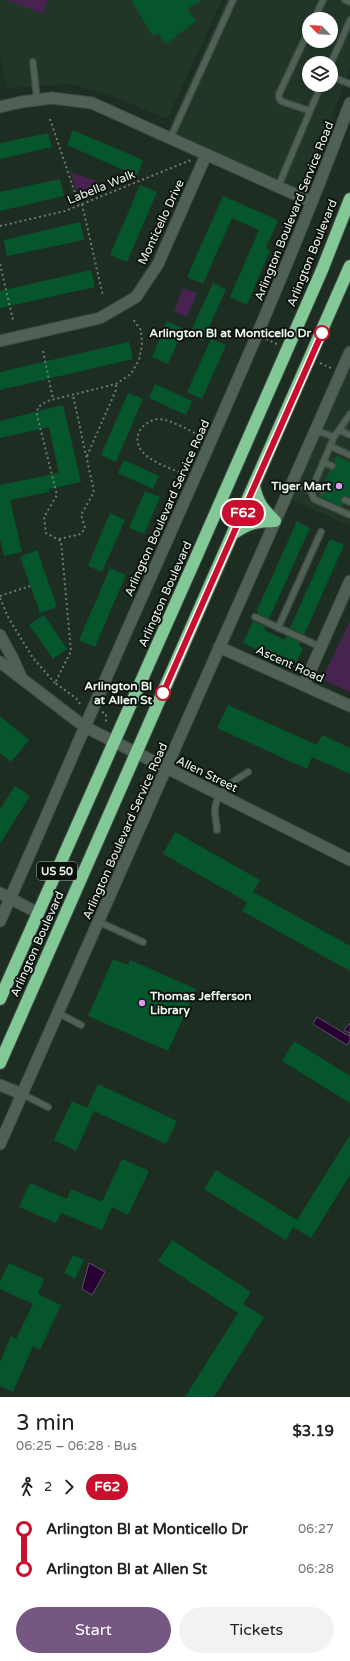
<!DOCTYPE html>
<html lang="en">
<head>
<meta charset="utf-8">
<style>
	:root { --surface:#fff; --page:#f2f2f2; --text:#202124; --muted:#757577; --accent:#755781 }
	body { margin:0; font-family:"Varela Round",sans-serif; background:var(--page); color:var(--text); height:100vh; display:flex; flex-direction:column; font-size:15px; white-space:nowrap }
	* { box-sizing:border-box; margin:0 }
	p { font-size:13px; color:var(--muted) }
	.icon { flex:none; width:22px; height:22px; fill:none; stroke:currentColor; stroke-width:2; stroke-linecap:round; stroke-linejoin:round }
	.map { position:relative; height:1397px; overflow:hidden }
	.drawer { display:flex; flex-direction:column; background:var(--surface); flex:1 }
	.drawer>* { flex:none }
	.badge { padding:0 8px; border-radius:13px; font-size:14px; line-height:26px }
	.needle { width:26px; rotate:295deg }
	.tools { position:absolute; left:302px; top:12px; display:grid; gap:8px }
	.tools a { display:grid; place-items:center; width:36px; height:36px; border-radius:50%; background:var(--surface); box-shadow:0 2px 6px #0003; font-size:20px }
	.map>.badge { position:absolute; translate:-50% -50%; box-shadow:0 0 0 2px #fff }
	.legs { display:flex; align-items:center; gap:6px; height:44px; padding:0 16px; font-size:13px }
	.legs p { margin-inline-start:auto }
	.headline { display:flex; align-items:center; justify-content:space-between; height:68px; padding:0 16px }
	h1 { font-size:22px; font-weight:600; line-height:30px }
	.cta { display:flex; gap:8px; margin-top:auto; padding:8px 16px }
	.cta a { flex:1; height:46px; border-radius:24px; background:var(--accent); color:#fff; font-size:16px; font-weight:600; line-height:46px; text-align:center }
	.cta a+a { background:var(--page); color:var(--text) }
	ul { padding:0 16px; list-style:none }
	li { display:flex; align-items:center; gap:14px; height:40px; font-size:15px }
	li i { display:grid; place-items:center; width:6px; height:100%; margin:0 5px; background:currentColor }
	li i::after { content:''; width:10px; height:10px; margin:-5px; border:3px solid; border-radius:50%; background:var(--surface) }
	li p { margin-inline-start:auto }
	li:first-child i { background:linear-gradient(#0000 50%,currentColor 0) }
	li:last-child i { background:linear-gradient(currentColor 50%,#0000 0) }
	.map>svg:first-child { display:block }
</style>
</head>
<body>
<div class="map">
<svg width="350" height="1397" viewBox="0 0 350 1397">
	<rect width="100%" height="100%" fill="#1e2d22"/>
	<path fill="#213627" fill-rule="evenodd" d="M0,0H222L167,119L110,95L71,84L7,88L0,57Z
		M226,0H350V67L303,199L165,137ZM309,19H331V41H309ZM309,63H331V85H309Z
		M350,360V526L292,500Z"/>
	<path fill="#46244f" d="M7,0H48L43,14Z
		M70,172L106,184V190L80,201Z
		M183,288L197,293L187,317L174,311Z
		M350,621V692L322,679Z"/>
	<path fill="#270031" stroke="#624a6a" d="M317,1017L349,1036L350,1033L344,1030L350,1023V1040L347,1045L313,1024Z
		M89,1263L105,1272L92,1295L82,1289Z"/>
	<path fill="#06562d" d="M131,0H202L187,9L196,21L166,44L158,33L153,36Z
		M73,130L143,160L137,176L67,145Z
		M48,133L52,147L0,159V143Z
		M60,179L64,196L0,211V192Z
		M140,185L157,192L127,262L110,255Z
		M223,196L278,220L266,248L270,250L247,305L230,297L259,230L232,218L203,284L187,277Z
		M80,222L84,240L7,256L4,240Z
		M91,270L95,287L0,308V291Z
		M213,283L226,289L203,341L189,335Z
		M167,321L184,329L168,364L152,357Z
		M211,339L226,345L202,399L187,392Z
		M129,342L133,359L0,390V372Z
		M155,384L192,401L186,415L149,398Z
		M128,393L143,399L116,462L101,455Z
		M63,405L81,482L49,489V492L10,500L22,552L4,556L0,539V485L59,473L49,427L0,438V421Z
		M336,456L350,462V497L345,496L342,497L341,500L343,504L342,507L319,496L320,494H323L326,492V488L323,486L330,470L336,468V465L334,462Z
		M124,460L159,476L153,489L118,473Z
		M145,491L160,497L144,534L129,528Z
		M110,513L125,520L102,572L88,566Z
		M297,521L310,528L269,619L257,613L258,611L257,610Z
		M330,539L344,545L304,635L290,628Z
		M37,550L57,607L40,613L20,557Z
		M110,568L126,575L95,647L79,640Z
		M44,615L67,649L53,659L29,625Z
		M253,621L266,627L264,630L285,640L286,636L300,642L299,646L303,648L294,668L243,643Z
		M228,705L317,745L322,735L350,748V774L312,757L307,769L217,728Z
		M0,716L29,740L11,762L0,753Z
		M15,786L30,796L0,844V809Z
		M175,832L260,880L253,892L350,946V971L242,911L247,902L163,854Z
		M113,959L128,965L130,960L196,989L168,1051L88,1016Z
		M294,1041L350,1076V1103L282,1061Z
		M98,1084L177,1121L166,1144L87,1108Z
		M72,1101L94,1111L76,1151L54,1140Z
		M350,1135V1175L311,1238L293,1227L286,1240L204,1189L216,1170L297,1220Z
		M122,1159L149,1171L128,1215L112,1207L102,1230L61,1213L56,1223L19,1207L30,1183L67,1199L71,1189L102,1202Z
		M172,1240L251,1292L243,1304L264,1317L214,1397H185L238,1313L158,1261Z
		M73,1255L84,1260L75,1279L64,1273Z
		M9,1263L44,1279L38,1294L61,1305L40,1350L33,1346L13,1392L0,1386V1362L11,1336L16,1339L33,1304L0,1289V1282Z"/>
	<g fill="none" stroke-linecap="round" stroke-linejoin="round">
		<defs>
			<path id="lane" d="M345,0L350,2
				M314,19L323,0
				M309,30L279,94V98L281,101L310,111
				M33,62L37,100
				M331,63L350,20
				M331,76L350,84
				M170,139L233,0
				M278,187L321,85
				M315,430L334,437
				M339,430L350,435
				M330,446L350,455
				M323,462L332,466
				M292,482L311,491L314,499L350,515
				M313,486L322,490
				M311,491L334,437L350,414
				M345,500L350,502
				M255,617L321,647
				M278,628L321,532
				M217,830C217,823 214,815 215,808C218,789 234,781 248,772
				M99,922L143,942
				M58,1013L81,1025
				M22,1094L48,1107"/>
			<path id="street" d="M0,107L21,102L52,98L92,103L312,202
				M0,341L100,318L136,297L158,264L206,155
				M0,635L13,659L21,677
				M219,647L350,706
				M0,662L85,727L350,860
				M304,685L350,581
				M0,893L38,913
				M0,921C51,808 98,694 149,581C219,423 290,265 350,103
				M0,1085L22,1094
				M0,1144L350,352"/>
			<path id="highway" d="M254,486C258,504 263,509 275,521
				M234,533C249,523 257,521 275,521
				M0,999L194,562L322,270L350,199
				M0,1063L350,266"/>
		</defs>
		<use href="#lane" stroke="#3e4b41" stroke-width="8"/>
		<use href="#street" stroke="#3e4b41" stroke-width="13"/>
		<use href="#highway" stroke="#3e4b41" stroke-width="14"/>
		<path stroke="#6d7a70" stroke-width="2" stroke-dasharray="2 3" stroke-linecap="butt" d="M50,119L79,205
			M82,204L103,296
			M0,226L65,211L191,160
			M0,264L13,320
			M266,339L277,344
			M43,351L53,399
			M320,363L331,368
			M87,456L116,390V385
			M184,474C168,467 127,456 140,430C144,424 151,420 158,419C170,419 190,431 201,436
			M59,539L81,534L85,528L81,515L94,492L73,395
			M0,596L30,586
			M0,598L9,619L33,658L55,683
			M80,704L76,698L55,683L71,651L61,541L46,533L44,517L57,495L37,415L38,407L47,401L116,384L131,374L139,360L142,345L141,330L132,318
			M102,712L106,714V723"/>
		<use href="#lane" stroke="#506054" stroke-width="5.5"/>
		<use href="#street" stroke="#506054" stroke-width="11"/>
		<use href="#highway" stroke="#83c998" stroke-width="12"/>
	</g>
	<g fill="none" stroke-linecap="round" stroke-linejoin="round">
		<defs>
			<path id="line-1" d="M163,693L322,333"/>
		</defs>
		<use href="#line-1" stroke="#fff" stroke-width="9"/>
		<use href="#line-1" stroke="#c8102e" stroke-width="6"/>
	</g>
	<g fill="#fff" stroke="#c8102e" stroke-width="2">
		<circle cx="322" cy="333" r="7"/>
		<circle cx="163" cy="693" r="7"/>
	</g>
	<g fill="#de98f2" stroke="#0c130e" stroke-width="1.5">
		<circle cx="339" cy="486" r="4"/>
		<circle cx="142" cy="1003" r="4"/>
	</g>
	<g text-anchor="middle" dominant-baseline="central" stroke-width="4" stroke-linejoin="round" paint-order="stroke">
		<rect fill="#0c130e" stroke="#a9b1ab" stroke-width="1" x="37" y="862" width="40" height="18" rx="3"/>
		<g font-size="11" font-weight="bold" fill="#ecf5ee">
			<text x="57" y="871">US 50</text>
		</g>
		<g font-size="12" fill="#ecf5ee" stroke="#0c130e">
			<text transform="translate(101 187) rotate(-22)">Labella Walk</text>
			<text transform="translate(294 211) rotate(-68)">Arlington Boulevard Service Road</text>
			<text transform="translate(161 222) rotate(-65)">Monticello Drive</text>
			<text transform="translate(312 253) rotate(-68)">Arlington Boulevard</text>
			<text transform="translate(167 508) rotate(-66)">Arlington Boulevard Service Road</text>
			<text transform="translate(165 594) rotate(-66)">Arlington Boulevard</text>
			<text transform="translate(290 664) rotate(24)">Ascent Road</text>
			<text transform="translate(207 774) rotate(26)">Allen Street</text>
			<text transform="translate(125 831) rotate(-66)">Arlington Boulevard Service Road</text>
			<text transform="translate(37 944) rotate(-66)">Arlington Boulevard</text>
		</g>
		<g font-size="12" font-weight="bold" fill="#ecf5ee" stroke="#0c130e" text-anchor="end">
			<text x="311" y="333">Arlington Bl at Monticello Dr</text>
			<text x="152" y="686">Arlington Bl<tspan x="152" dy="14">at Allen St</tspan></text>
		</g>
		<g font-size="12" font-weight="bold" fill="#ecf5ee" stroke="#0c130e" text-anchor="end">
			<text x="331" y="486">Tiger Mart</text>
			<text x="150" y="996" text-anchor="start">Thomas Jefferson<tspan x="150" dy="14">Library</tspan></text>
		</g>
	</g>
</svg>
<div class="tools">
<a><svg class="needle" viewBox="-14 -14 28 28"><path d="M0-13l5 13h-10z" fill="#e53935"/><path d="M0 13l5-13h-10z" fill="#757577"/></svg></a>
<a><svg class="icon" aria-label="layers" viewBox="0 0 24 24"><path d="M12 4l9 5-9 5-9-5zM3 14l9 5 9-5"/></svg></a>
</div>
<b class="badge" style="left:243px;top:513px;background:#c8102e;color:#fff">F62</b>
</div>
<section class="drawer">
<div class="headline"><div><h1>3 min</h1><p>06:25 – 06:28 · Bus</p></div><b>$3.19</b></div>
<div class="legs"><svg class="icon" aria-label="walk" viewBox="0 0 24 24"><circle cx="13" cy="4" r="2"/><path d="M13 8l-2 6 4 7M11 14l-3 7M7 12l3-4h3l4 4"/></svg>2<svg class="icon" aria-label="forward" viewBox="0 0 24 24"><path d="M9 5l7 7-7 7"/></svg><b class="badge" style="background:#c8102e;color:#fff">F62</b></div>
<ul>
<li><i style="color:#c8102e"></i><b>Arlington Bl at Monticello Dr</b><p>06:27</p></li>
<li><i style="color:#c8102e"></i><b>Arlington Bl at Allen St</b><p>06:28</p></li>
</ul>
<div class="cta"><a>Start</a><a>Tickets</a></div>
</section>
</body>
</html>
